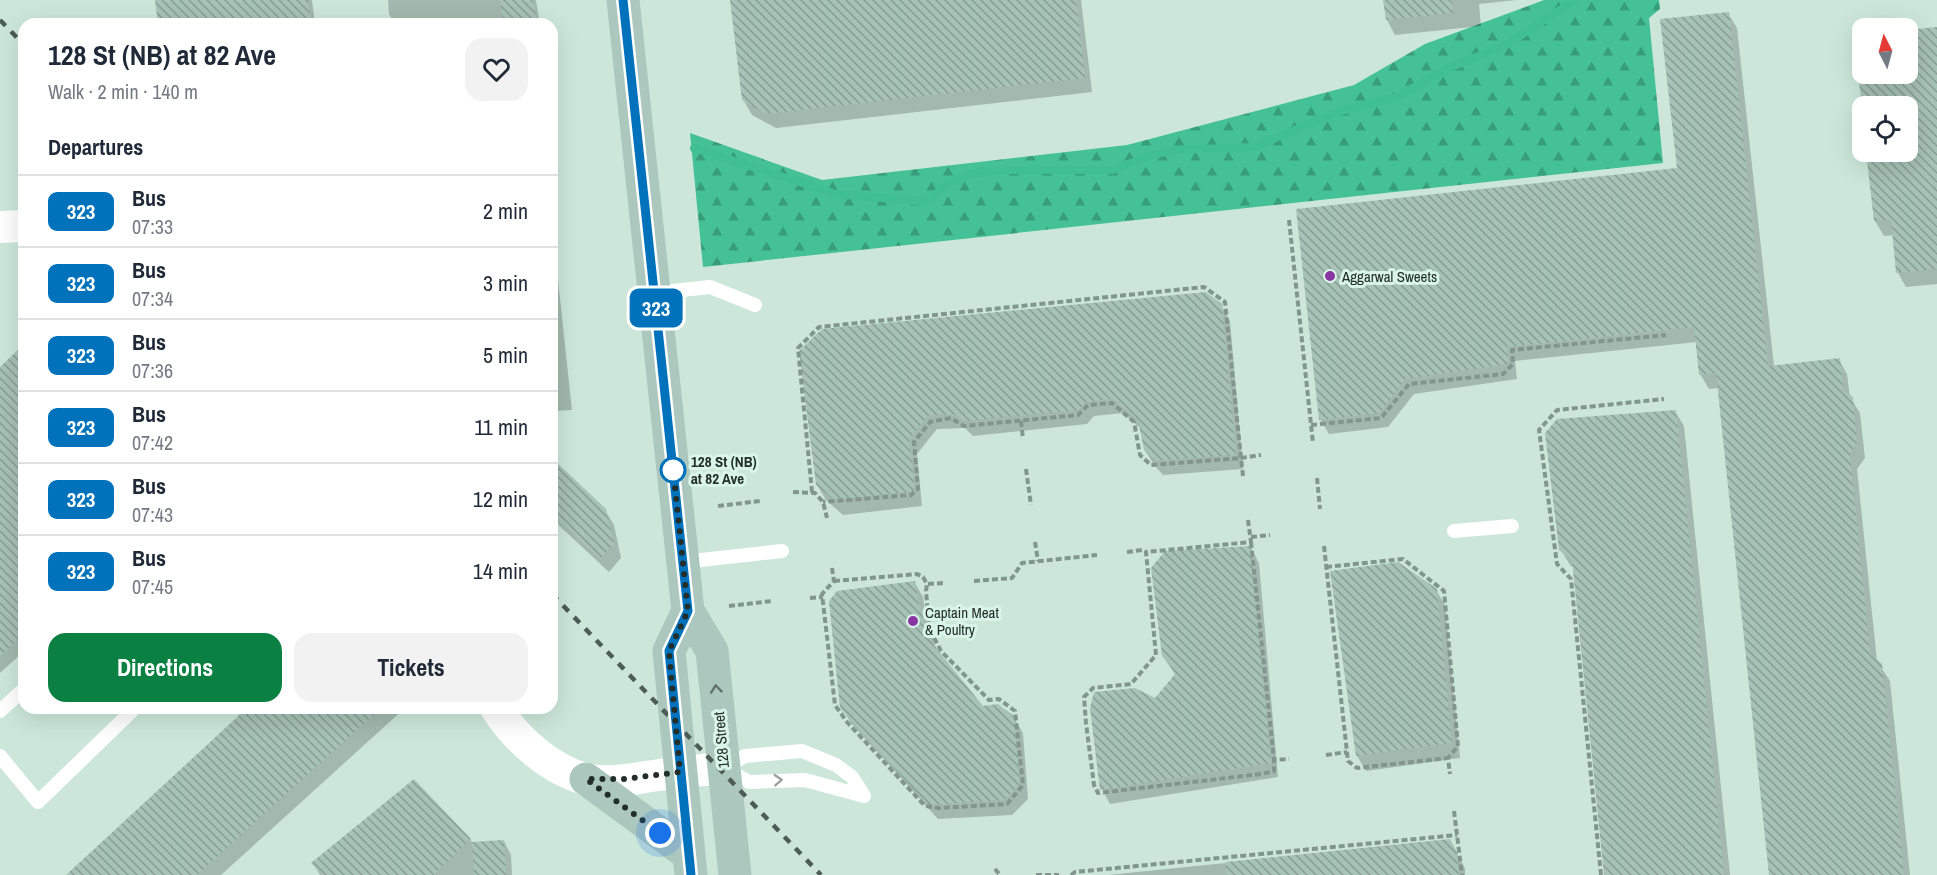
<!DOCTYPE html>
<html lang="en">
<head>
<meta charset="utf-8">
<style>
	:root { --surface:#fff; --page:#f2f2f3; --text:#1f2937; --muted:#747a83; --line:#e0e1e3; --accent:#0b8043 }
	body { margin:0; font-family:"Archivo Narrow",sans-serif; background:var(--page); color:var(--text); height:100vh; display:flex; flex-direction:column; font-size:22px; white-space:nowrap }
	* { box-sizing:border-box; margin:0 }
	p { font-size:20px; color:var(--muted) }
	.icon { flex:none; width:33px; height:33px; fill:none; stroke:currentColor; stroke-width:2; stroke-linecap:round; stroke-linejoin:round }
	.map { position:relative; flex:1; overflow:hidden }
	.drawer { position:absolute; left:18px; top:18px; width:540px; height:696px; display:flex; flex-direction:column; background:var(--surface); border-radius:18px; box-shadow:0 6px 24px #0002 }
	.drawer>* { flex:none }
	.badge { padding:0 12px; border-radius:9px; font-size:21px; line-height:39px }
	.needle { width:39px; rotate:354deg }
	.tools { position:absolute; left:1852px; top:18px; display:grid; gap:12px }
	.tools a { display:grid; place-items:center; width:66px; height:66px; border-radius:12px; background:var(--surface); box-shadow:0 6px 24px #0002; font-size:30px }
	.you { position:absolute; width:30px; height:30px; margin:-15px; border:4px solid #fff; border-radius:50%; background:#1a73e8; box-shadow:0 0 0 9px #1a73e833 }
	.map>.badge { position:absolute; translate:-50% -50%; box-shadow:0 0 0 3px #fff }
	h2 { padding:0 30px; font-size:22px; line-height:54px }
	.round { display:grid; place-items:center; flex:none; width:63px; height:63px; border-radius:18px; background:var(--page) }
	.overview { display:flex; align-items:center; justify-content:space-between; height:102px; padding:0 30px }
	h1 { font-size:28px; font-weight:700; line-height:45px }
	.cta { display:flex; gap:12px; margin-top:auto; padding:12px 30px }
	.cta a { flex:1; height:69px; border-radius:18px; background:var(--accent); color:#fff; font-size:24px; font-weight:700; line-height:69px; text-align:center }
	.cta a+a { background:var(--page); color:var(--text) }
	ul { padding:0; list-style:none }
	li { display:flex; align-items:center; gap:18px; height:72px; padding:0 30px; border-top:2px solid var(--line) }
	li div { flex:1 }
	li b { display:block; font-size:22px }
	li em { font-style:normal }
	li .badge { min-width:66px; font-weight:700; text-align:center }
	.map>svg:first-child { display:block }
</style>
</head>
<body>
<div class="map">
<svg width="1937" height="875" viewBox="0 0 1937 875">
	<defs>
		<pattern id="forest-firs" width="22" height="20" patternUnits="userSpaceOnUse" patternTransform="scale(1.5)"><rect width="22" height="20" fill="#44c197"/><path d="M5 1l3.5 6h-7zM16 11l3.5 6h-7z" fill="#389d7b"/></pattern>
		<pattern id="building-back-hatch" width="6" height="6" patternUnits="userSpaceOnUse" patternTransform="scale(1.5)"><rect width="6" height="6" fill="#a7c2b6"/><path d="M-1 5l2 2M0 0l6 6M5-1l2 2" fill="none" stroke="#889e94"/></pattern>
	</defs>
	<rect width="100%" height="100%" fill="#cce7da"/>
	<path fill="url(#forest-firs)" d="M1544,0H1659L1660,9L1649,18L1663,163L703,267L690,133L822,180L1127,145L1354,85L1425,44Z"/>
	<path fill="#0003" d="M157,0H312L315,24H160Z
		M388,0H536L540,24H436L435,20L395,24L389,14Z
		M732,0H1081L1092,92L776,128L752,115L743,99Z
		M1385,0H1517L1479,4L1481,26L1395,35L1387,20Z
		M1728,13L1737,28L1774,366L1839,360L1847,374L1850,397L1860,413L1865,458L1857,469L1877,661L1890,681L1910,875H1770L1719,388L1709,389L1700,374L1697,342L1515,361L1517,379L1414,394L1388,427L1329,434L1320,419L1678,169Z
		M1937,28V284L1906,287L1898,273L1894,235L1884,236L1875,221L1868,152H1908V106H1863L1856,37L1863,36V74H1908V31Z
		M552,224L572,410L555,411L552,436Z
		M1221,305L1230,321L1243,469L1163,475L1154,465L1145,450L1141,429L1123,413L1094,416L1087,424L973,436L965,428L937,429L917,454L922,506L843,515L826,500L817,485L801,351Z
		M24,348V651L0,673V369Z
		M1675,411L1684,426L1730,875H1606L1574,568L1570,565L1561,550Z
		M552,460L605,510L614,525L621,558L609,572L552,519Z
		M1251,548L1259,563L1278,777L1110,804L1102,789L1155,700L1176,676L1163,656Z
		M1332,572L1436,590L1445,605L1460,758L1366,771L1357,756Z
		M915,583L923,597L927,622L937,651L983,707L1014,718L1023,733L1028,799L1012,815L938,819L851,723L842,708Z
		M249,708H405L221,875H68Z
		M414,781L473,843L504,841L511,855L512,875H320L313,863Z
		M1449,840L1465,868V875H1108Z"/>
	<g fill="none" stroke-linecap="round" stroke-linejoin="round">
		<path stroke="#40be94" stroke-width="8" d="M694,148L836,194L928,202L944,185L971,174L998,170H1113L1146,157L1173,150L1254,147L1337,112L1397,97L1444,70L1506,45L1575,0"/>
	</g>
	<path fill="url(#building-back-hatch)" d="M155,0H308L311,24H158Z
		M500,0H533L537,24H504Z
		M730,0H1076L1085,78L766,114L742,100Z
		M1383,0H1452L1453,13L1386,20Z
		M1729,12L1768,366L1840,358L1843,390L1853,397L1857,443L1850,454L1870,653L1882,664L1904,875H1769L1716,373L1699,375L1694,327L1507,347L1509,364L1405,379L1380,413L1319,420L1296,209L1677,168L1660,19Z
		M1937,27V269L1896,273L1891,220L1874,221L1866,152H1908V106H1862L1858,74H1908V30Z
		M1206,292L1222,304L1236,455L1154,461L1144,450L1138,420L1113,399L1085,402L1079,410L964,421L955,414L929,415L909,439L915,491L834,500L816,485L799,351L822,329Z
		M24,344V635L0,656V367Z
		M1676,410L1724,875H1604L1572,560L1559,550L1545,433L1557,419Z
		M552,458L606,509L614,544L600,559L552,514Z
		M1251,546L1271,763L1100,790L1090,708L1094,692L1135,688L1155,698L1176,673L1162,656L1151,568L1165,551Z
		M1398,562L1437,589L1452,743L1356,756L1330,571Z
		M915,581L919,606L932,643L983,706L998,704L1015,717L1020,784L1004,800L928,805L840,708L829,601L837,591Z
		M247,708H381L197,875H66Z
		M414,779L471,839L433,875H323L311,863Z
		M1450,839L1457,852L1459,875H1226V862Z
		M504,840L506,875H474L472,842Z"/>
	<g fill="none" stroke-linecap="round" stroke-linejoin="round">
		<path stroke="#83968d" stroke-width="4" stroke-dasharray="6 3" stroke-linecap="butt" d="M1289,220L1313,443
			M1021,421L1023,439
			M1311,425L1381,418L1409,384L1503,374L1513,364L1512,350L1666,335
			M1026,469L1031,505
			M1243,476L1241,458L1261,455
			M1317,478L1320,509
			M793,492L815,493L823,502L827,518
			M812,492L798,348L819,327L1204,287L1225,302L1241,458L1151,465L1140,455L1134,422L1112,403L1088,405L1078,415L964,426L951,418L930,422L914,442L918,489L911,495L823,502
			M718,506L760,501
			M1248,520L1251,542L1146,552L1156,655L1131,684L1093,688L1084,697L1086,723L1094,785L1098,793L1261,774L1274,771V760L1289,759
			M1251,537L1270,535
			M1035,542L1038,561
			M1251,542L1274,760
			M1324,546L1348,761L1357,768L1448,758L1450,774
			M1127,552L1142,550L1146,552
			M1326,567L1403,559L1444,591L1458,746L1448,758
			M832,568L834,581L822,594L835,705L847,722L925,806L939,808L1007,804L1023,785L1015,711L999,699L989,700L941,651L929,628L926,591L927,584
			M834,581L917,574L923,577L927,584L944,583
			M974,581L1012,578L1022,563L1097,555
			M810,598L823,597
			M729,606L772,601
			M1326,755L1347,752
			M1454,811L1462,875
			M995,869L1000,875
			M1036,875H1059
			M1071,875L1075,872L1457,835
			M1601,875L1571,579L1557,564L1539,430L1557,410L1664,399"/>
		<path stroke="#fff" stroke-width="14" d="M654,293L710,287L755,305
			M1454,531L1512,526
			M683,562L782,551
			M0,711L24,689
			M0,756L38,802L135,708
			M726,767L745,756L802,751L836,765L852,777L864,796
			M726,769L749,782L805,780L864,796"/>
		<path stroke="#fff" stroke-width="32" d="M0,227L24,226
			M496,708C516,739 549,769 585,779C608,785 636,778 659,775C681,772 702,770 724,768"/>
		<path stroke="#acc7be" stroke-width="33" d="M623,0L688,611L712,651L735,875
			M688,611L669,651L691,875
			M586,779L688,854"/>
		<path stroke="#4e5c56" stroke-width="4.5" stroke-dasharray="8 8" stroke-linecap="butt" d="M0,20L24,45
			M552,594L821,875"/>
	</g>
	<defs><path id="oneway-chevron" d="M-2-3.5L2.5 0L-2 3.5" fill="none" stroke-width="1.6" stroke-linecap="round" stroke-linejoin="round" transform="scale(1.5)"/></defs>
	<use stroke="#61726c" href="#oneway-chevron" transform="translate(716 689) rotate(-96)"/>
	<use stroke="#9ca09f" href="#oneway-chevron" transform="translate(778 780) rotate(-3)"/>
	<g fill="none" stroke-linecap="round" stroke-linejoin="round">
		<defs>
			<path id="line" d="M623,0L688,611L669,651L691,875"/>
		</defs>
		<use href="#line" stroke="#fff" stroke-width="14"/>
		<use href="#line" stroke="#0072bc" stroke-width="9"/>
		<path stroke="#232d29" stroke-width="6" stroke-dasharray="0 10.8" d="M660,833L586,779H624L680,772L669,651L688,611L673,468V470"/>
	</g>
	<g fill="#8935a4" stroke="#d9f4e8" stroke-width="2">
		<circle cx="1330" cy="276" r="6"/>
		<circle cx="913" cy="621" r="6"/>
	</g>
	<circle fill="#fff" stroke="#0072bc" stroke-width="3" cx="673" cy="470" r="12"/>
	<g text-anchor="middle" dominant-baseline="central" stroke-width="6" stroke-linejoin="round" paint-order="stroke">
		<g font-size="15" fill="#232d29" stroke="#d9f4e8" text-anchor="start">
			<text x="1342" y="276">Aggarwal Sweets</text>
			<text x="925" y="612">Captain Meat<tspan x="925" dy="17">&amp; Poultry</tspan></text>
		</g>
		<g font-size="15" font-weight="bold" fill="#232d29" stroke="#d9f4e8" text-anchor="start">
			<text x="691" y="461">128 St (NB)<tspan x="691" dy="17">at 82 Ave</tspan></text>
		</g>
		<g font-size="15" fill="#232d29" stroke="#d9f4e8">
			<text transform="translate(721 740) rotate(-95)">128 Street</text>
		</g>
	</g>
</svg>
<div class="tools">
<a><svg class="needle" viewBox="-14 -14 28 28"><path d="M0-13l5 13h-10z" fill="#e53935"/><path d="M0 13l5-13h-10z" fill="#747a83"/></svg></a>
<a><svg class="icon" aria-label="locate" viewBox="0 0 24 24"><circle cx="12" cy="12" r="6"/><path d="M12 2v4M12 18v4M2 12h4M18 12h4"/></svg></a>
</div>
<div class="you" style="left:660px;top:833px"></div>
<b class="badge" style="left:656px;top:308px;background:#0072bc;color:#fff">323</b>
<section class="drawer">
<div class="overview"><div><h1>128 St (NB) at 82 Ave</h1><p>Walk · 2 min · 140 m</p></div><a class="round"><svg class="icon" aria-label="heart" viewBox="0 0 24 24"><path d="M12 20l-8-8c-3-5 5-10 8-4 3-6 11-1 8 4z"/></svg></a></div>
<h2>Departures</h2>
<ul>
<li><span class="badge" style="background:#0072bc;color:#fff">323</span><div><b>Bus</b><p>07:33</p></div><em>2 min</em></li>
<li><span class="badge" style="background:#0072bc;color:#fff">323</span><div><b>Bus</b><p>07:34</p></div><em>3 min</em></li>
<li><span class="badge" style="background:#0072bc;color:#fff">323</span><div><b>Bus</b><p>07:36</p></div><em>5 min</em></li>
<li><span class="badge" style="background:#0072bc;color:#fff">323</span><div><b>Bus</b><p>07:42</p></div><em>11 min</em></li>
<li><span class="badge" style="background:#0072bc;color:#fff">323</span><div><b>Bus</b><p>07:43</p></div><em>12 min</em></li>
<li><span class="badge" style="background:#0072bc;color:#fff">323</span><div><b>Bus</b><p>07:45</p></div><em>14 min</em></li>
</ul>
<div class="cta"><a>Directions</a><a>Tickets</a></div>
</section>
</div>
</body>
</html>
